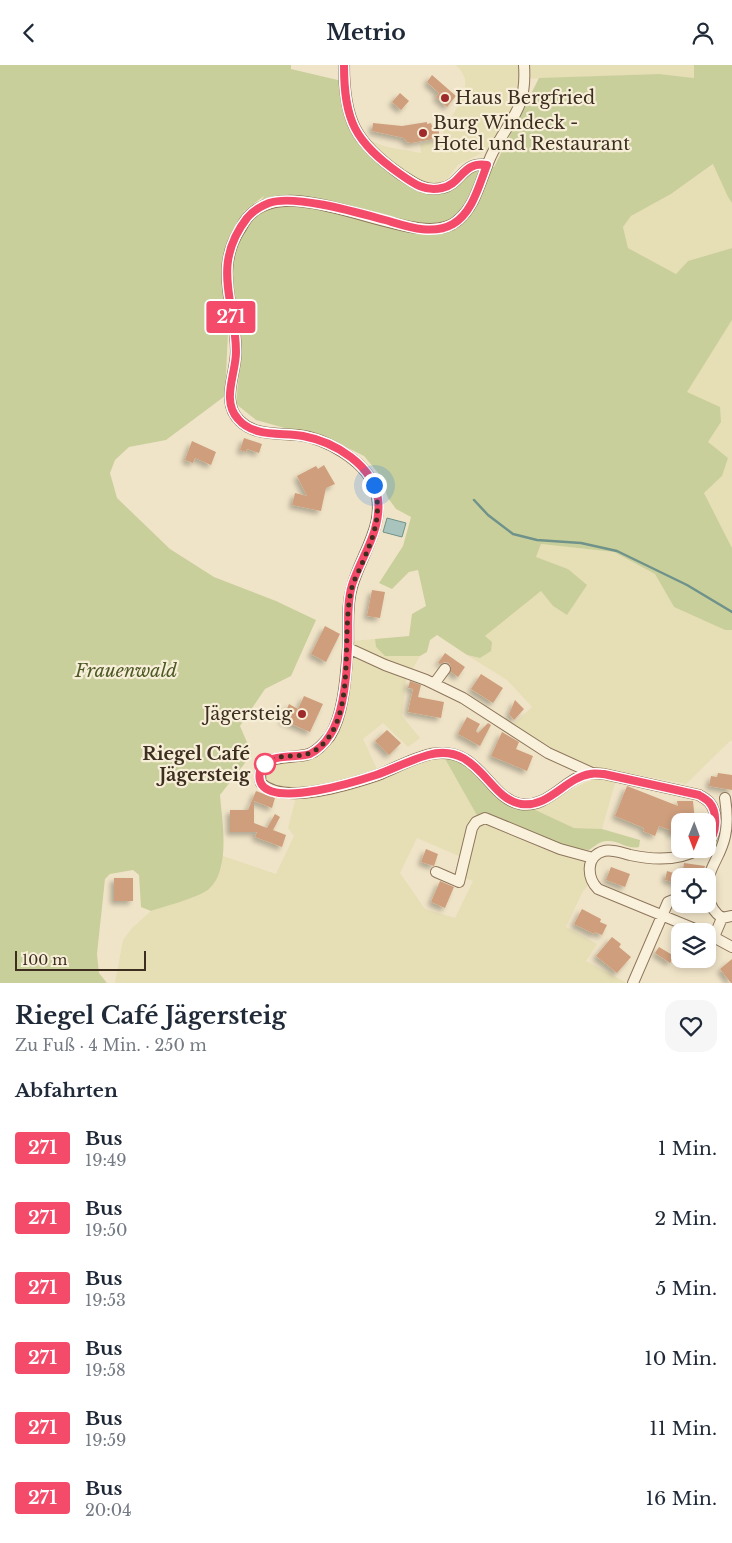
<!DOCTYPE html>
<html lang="de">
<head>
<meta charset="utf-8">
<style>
	:root { --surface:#fff; --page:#f6f6f7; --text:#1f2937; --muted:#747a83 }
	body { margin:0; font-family:"Libre Baskerville",serif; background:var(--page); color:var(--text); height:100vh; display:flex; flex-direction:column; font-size:19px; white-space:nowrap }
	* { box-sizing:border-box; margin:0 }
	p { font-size:16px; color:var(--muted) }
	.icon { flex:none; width:28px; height:28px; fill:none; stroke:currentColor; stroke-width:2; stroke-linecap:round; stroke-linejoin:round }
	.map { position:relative; height:918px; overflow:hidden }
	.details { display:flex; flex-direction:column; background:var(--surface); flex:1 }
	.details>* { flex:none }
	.badge { padding:0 10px; border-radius:4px; font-size:18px; line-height:32px }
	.needle { width:32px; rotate:181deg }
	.tools { position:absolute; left:671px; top:748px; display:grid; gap:10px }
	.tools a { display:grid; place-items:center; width:45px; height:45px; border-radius:10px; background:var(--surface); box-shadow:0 2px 8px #0003; font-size:25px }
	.scale { position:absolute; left:15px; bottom:12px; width:131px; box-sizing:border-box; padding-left:5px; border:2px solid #3d2e20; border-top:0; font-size:14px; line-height:18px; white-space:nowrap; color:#3d2e20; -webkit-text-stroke:4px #f7eed8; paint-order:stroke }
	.you { position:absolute; width:25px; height:25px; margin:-12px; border:4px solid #fff; border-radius:50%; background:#1a73e8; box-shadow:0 0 0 8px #1a73e833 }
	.map>.badge { position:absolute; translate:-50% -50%; box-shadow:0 0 0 2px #fff }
	h2 { padding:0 15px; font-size:19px; line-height:45px }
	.round { display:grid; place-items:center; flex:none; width:52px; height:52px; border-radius:15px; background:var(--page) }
	.head { display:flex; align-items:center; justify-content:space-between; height:85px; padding:0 15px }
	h1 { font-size:24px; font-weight:700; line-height:38px }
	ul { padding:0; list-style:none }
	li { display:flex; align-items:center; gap:15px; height:70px; padding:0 15px }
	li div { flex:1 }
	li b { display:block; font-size:19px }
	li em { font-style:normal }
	li .badge { min-width:55px; font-weight:700; text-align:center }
	header { display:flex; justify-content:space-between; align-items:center; height:65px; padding:0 15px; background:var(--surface); font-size:22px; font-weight:700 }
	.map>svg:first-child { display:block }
</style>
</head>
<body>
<header><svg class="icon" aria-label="back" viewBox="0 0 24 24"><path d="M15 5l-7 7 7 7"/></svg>Metrio<svg class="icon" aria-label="person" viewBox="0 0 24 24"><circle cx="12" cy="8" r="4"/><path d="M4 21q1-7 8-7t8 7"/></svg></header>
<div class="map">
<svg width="732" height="918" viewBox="0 0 732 918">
	<defs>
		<filter id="shadow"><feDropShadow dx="-3.5" dy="3.5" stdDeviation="2.5" flood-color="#0004"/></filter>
	</defs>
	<rect width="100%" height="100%" fill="#f0e4c8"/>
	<path fill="#e6deb5" d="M456,0H694V13L659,9L525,14L504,63L486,86L458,100L447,114L434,120L412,115L363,73L387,82L421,88L420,79L439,75L459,39L465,24V14L462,7Z
		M714,99L728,132L732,138V183L688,196L676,209L628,183L623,162L631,151L671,129Z
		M732,255V483L704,428L722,411L708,377L721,357L686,328Z
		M541,479L614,487L655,509L674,542L725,565H732V676H730L686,719L591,701L565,693L511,661L532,642L507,615L467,590L480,593L485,571L541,526L553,541L567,550L586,521L568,504L536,492Z
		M375,574L376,582L385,591H420L406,615L402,651L420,673L408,682L383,658L363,674L377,704L334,718L298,724L281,723L270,718L266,713L268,698L309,693L322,688L333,675L352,576Z
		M430,692H444L479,754L461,792L417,773L400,808L425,844L455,853L473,816L464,813L477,763L484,756L561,781L589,785L585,799L586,815L588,820L582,828L566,862L597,879L586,896L627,918H115L123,875L132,863L151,846L200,829L221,804L223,791L276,809L294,771L288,763L296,732Z
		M600,713L616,715L602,764L574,763L529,742L545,739L586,717Z"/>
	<path fill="#c9cf9b" d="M0,0H291V4L342,16L356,72L432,127L477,101L494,102L539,13L659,9L694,13V0H732V138L728,132L713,99L671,129L631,151L623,162L628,183L676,209L688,196L732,183V255L687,327L720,342L721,357L708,377L728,393L722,411L704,428L732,483V565H725L674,542L655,509L614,487L541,479L536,492L568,504L587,520L567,550L553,541L541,526L485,571L492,577L491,586L480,593L467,590L437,570L430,575L427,587L420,591H385L376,582L375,574L409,571L412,549L426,541L418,505L409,507L392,524L379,518L403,481L411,452L396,444L388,433L379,409L364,391L338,378L256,355L236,339L241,287L231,220L234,193L242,167L264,131L244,146L226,185L222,209L228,268L225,331L166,375L129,382L115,395L110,408L117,433L170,484L214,512L276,536L316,555L291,611L265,624L240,661L252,689L220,730C222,756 231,804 209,824C198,833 165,841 151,846L141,842L139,810L133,805L110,809L105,814L97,889L99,908L107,918H0Z
		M444,692L460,697L529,742L574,763L602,764L640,775L639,782C627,785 619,775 607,776C600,776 595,781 589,785L561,781L479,754Z"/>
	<path fill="#a9c4bc" stroke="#6f938a" d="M387,453L406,458L402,472L383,467Z"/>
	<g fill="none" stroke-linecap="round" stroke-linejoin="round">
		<path stroke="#6f938a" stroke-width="2.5" d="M474,435L488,450L513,469L537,475L581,478L617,486L687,520L732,547"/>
	</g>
	<path fill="#cf9f7d" filter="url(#shadow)" d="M432,10L456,31L447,42L436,32L439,28L427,17Z
		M400,28L409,36L401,45L392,37Z
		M427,57V59L431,58L432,61L439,65V73L411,78L407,77L404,73L372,66L373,58L402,61Z
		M244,373L262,379L259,388L247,384L246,387L240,385Z
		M192,376L216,387L211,400L195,393L193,398L185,395Z
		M324,400L335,419L326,423L321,446L292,440L295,428L307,431L297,411L316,401L318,404Z
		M372,525L385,527L380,553L367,551Z
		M325,561L340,569L326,597L311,589Z
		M445,588L465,602L458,612L451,607V602L449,598L445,597L440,599L438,598Z
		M481,609L503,623L493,638L471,624Z
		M410,616L421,620L418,632L444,637L441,653L408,647L413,624L408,623Z
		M304,631L323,639L310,667L282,655L289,639L298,644Z
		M515,635L524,644L514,655L509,649Z
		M467,652L480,659L476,666L478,668L488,658L491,660L480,681L458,669Z
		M387,665L401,678L389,690L375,676Z
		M502,667L519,677L516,684L533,691L527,706L491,691Z
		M718,708L732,710V725L709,721L711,711L717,712Z
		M627,721L678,741L677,736H693L695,756H680V768L670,769V765L659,761L655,771L643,766L644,763L615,751Z
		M256,726L275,733L272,743L254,736V758L267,763L275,749L280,752L273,765L286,770L282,782L255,772L257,767H230V745H248Z
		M426,784L438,789L434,801L421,797Z
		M684,798L705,801L702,811H682Z
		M611,802L630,809L625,822L606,815Z
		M667,806L680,810V819L665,815Z
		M114,813H133V836H114Z
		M440,816L454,822L445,843L431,837Z
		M582,844L601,854L600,857L607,860L602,870L595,867L594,869L574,859Z
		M612,872L621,879L619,882L631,892L617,908L596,891Z
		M659,882L674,891L670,898L655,888Z
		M732,894V918H731L720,904Z"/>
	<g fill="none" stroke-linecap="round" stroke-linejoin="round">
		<defs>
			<path id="minor" d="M344,0C344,55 355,77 400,109C414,118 425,127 442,123C462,119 462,96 487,100
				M524,0C527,44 511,52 493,87C481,110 478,139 457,156C419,189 299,106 252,148C246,152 243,160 239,166C214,207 236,244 236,286C236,310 220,337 240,356C255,371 279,368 298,370C325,373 364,395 374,421C388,458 361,488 352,522C346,542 349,563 348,583C346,609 344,649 330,671C324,678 318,686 309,689C291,695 254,686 261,718C284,741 351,719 378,710C395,703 413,693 431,689C480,680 487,732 520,739C549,744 566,711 592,708C596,708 600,709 604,709L699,730C702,732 706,734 709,737C718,747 717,768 708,778
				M348,583L385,600L426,615L463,633L548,688L592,708
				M434,619L445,604
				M699,784C679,796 653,795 630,790C622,788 612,784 604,786C585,791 587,813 598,824L700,866
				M436,807L459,817L472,763L476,757L485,753L560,784L593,793
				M722,853C715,848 711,843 709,834C703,805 720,796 725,771C728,758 727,746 725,733
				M708,869L732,882
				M714,872L722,853L732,851
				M633,918L668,837L680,832"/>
		</defs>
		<use href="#minor" stroke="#8d765c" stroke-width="12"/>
		<use href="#minor" stroke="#faf1dc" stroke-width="10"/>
	</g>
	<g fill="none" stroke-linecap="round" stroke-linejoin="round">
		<defs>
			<path id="line" d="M344,0C344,56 355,77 400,109C414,119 425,127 442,123C462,119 462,96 487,100C479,120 473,147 453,159C432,171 406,161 385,155C359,148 294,129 269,138C261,141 253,146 247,153C210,201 236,237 236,287C236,309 221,335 238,354C254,373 282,367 303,371C335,377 373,400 378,434C382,465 361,492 352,520C346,540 349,562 348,582C347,608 344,649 330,670C325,678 318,685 310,689C295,694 266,687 260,706C259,711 259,716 262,720C278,741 355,717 376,710C393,704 410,695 428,690C478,676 488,734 521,739C549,743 565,713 590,709C594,708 600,709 604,709L699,730C702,732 706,734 709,737C718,747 717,768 708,778"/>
		</defs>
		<use href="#line" stroke="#fff" stroke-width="11"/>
		<use href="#line" stroke="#f54b6a" stroke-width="8"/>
		<path stroke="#3d2e20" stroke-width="5" stroke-dasharray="0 9" d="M265,699C286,682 306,703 329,672C355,635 341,564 352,522C354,515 358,508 361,501C373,473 383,450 374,420"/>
	</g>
	<g fill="#9e2a2b" stroke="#f7eed8" stroke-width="2">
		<circle cx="445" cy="33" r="5"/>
		<circle cx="423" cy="68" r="5"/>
		<circle cx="302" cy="649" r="5"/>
	</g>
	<circle fill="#fff" stroke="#f54b6a" stroke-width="2.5" cx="265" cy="699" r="10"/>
	<g text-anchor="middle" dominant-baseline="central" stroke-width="4.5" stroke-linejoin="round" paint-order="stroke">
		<g font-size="18" fill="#3d2e20" stroke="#f7eed8" text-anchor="start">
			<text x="455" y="33">Haus Bergfried</text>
			<text x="433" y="58">Burg Windeck -<tspan x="433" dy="21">Hotel und Restaurant</tspan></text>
			<text x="292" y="649" text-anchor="end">Jägersteig</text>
		</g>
		<g font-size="18" font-style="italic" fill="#4d5a26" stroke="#f7eed8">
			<text x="126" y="606">Frauenwald</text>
		</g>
		<g font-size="18" font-weight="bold" fill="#3d2e20" stroke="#f7eed8" text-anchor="end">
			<text x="250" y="689">Riegel Café<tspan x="250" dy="21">Jägersteig</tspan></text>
		</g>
	</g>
</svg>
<div class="tools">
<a><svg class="needle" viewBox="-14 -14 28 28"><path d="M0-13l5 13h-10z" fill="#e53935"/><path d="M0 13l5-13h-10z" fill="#747a83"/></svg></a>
<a><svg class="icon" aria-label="locate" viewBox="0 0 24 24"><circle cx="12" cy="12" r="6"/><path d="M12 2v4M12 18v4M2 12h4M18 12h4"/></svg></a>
<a><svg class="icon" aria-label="layers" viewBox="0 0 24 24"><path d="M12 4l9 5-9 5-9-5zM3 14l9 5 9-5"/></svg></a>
</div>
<div class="scale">100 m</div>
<div class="you" style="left:374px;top:420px"></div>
<b class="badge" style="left:231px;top:252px;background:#f54b6a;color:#fff">271</b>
</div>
<section class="details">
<div class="head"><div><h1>Riegel Café Jägersteig</h1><p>Zu Fuß · 4 Min. · 250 m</p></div><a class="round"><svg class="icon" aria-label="heart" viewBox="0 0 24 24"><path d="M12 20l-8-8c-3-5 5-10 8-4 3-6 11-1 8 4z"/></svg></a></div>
<h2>Abfahrten</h2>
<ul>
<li><span class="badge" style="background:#f54b6a;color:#fff">271</span><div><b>Bus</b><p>19:49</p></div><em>1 Min.</em></li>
<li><span class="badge" style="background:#f54b6a;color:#fff">271</span><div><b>Bus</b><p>19:50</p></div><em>2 Min.</em></li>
<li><span class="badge" style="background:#f54b6a;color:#fff">271</span><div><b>Bus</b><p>19:53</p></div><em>5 Min.</em></li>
<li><span class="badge" style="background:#f54b6a;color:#fff">271</span><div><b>Bus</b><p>19:58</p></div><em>10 Min.</em></li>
<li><span class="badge" style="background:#f54b6a;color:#fff">271</span><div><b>Bus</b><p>19:59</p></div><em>11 Min.</em></li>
<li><span class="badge" style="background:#f54b6a;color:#fff">271</span><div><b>Bus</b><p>20:04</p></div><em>16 Min.</em></li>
</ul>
</section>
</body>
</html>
